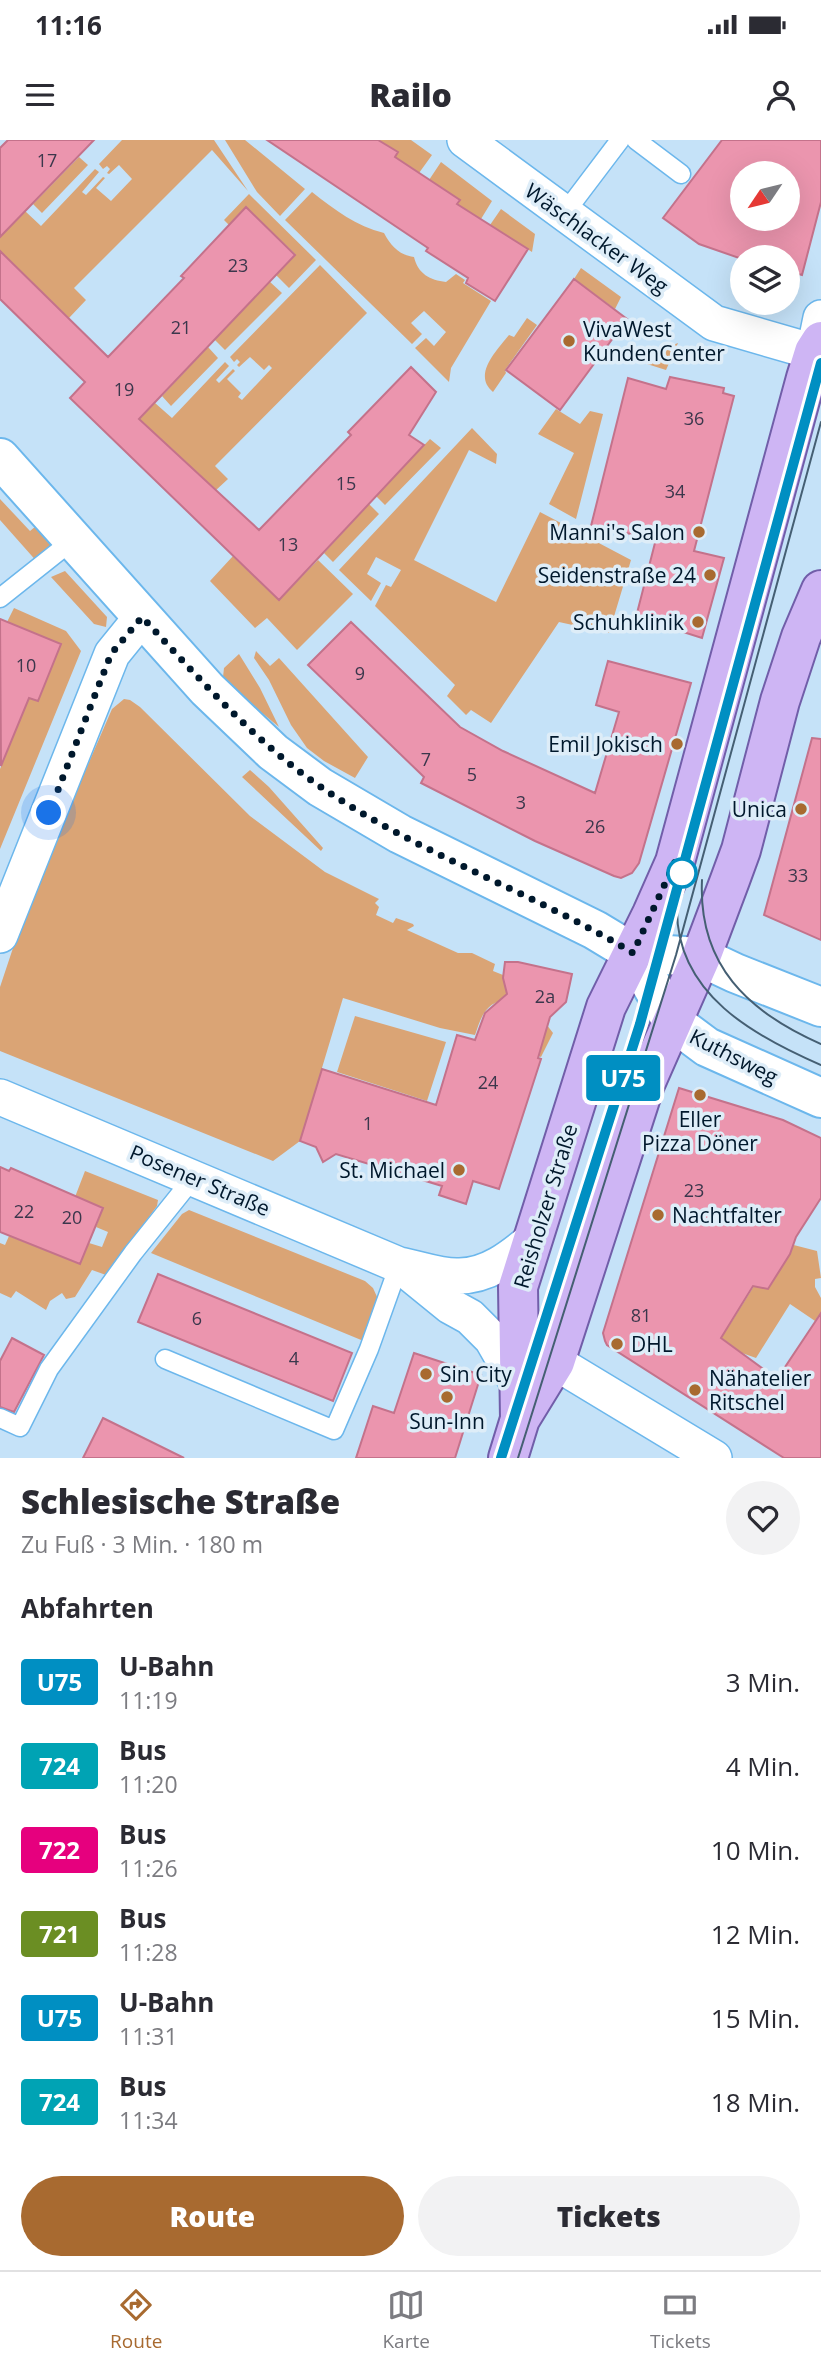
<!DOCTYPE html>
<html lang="de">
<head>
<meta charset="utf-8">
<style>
	:root { --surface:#fff; --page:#f2f2f3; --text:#2b2b33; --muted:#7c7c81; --line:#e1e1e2; --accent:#a86a30 }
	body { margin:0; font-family:"Open Sans",sans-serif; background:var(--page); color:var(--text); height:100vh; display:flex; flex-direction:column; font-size:26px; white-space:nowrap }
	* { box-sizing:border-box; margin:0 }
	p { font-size:23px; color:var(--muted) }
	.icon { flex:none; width:38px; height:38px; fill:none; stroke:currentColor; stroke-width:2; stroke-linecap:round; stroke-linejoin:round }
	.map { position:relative; height:1318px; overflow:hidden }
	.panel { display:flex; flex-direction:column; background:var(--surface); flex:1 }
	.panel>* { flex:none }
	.badge { padding:0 14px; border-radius:5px; font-size:24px; line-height:46px }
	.needle { width:46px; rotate:235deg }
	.fabs { position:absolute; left:730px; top:21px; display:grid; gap:14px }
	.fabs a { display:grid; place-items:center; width:70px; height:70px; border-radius:50%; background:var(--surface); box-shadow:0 7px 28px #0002; font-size:35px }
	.you { position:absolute; width:35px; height:35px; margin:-18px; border:5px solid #fff; border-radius:50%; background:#1a73e8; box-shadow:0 0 0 10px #1a73e833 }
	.map>.badge { position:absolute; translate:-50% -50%; box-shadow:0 0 0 4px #fff }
	h2 { padding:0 21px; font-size:26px; line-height:63px }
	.round { display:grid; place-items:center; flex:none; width:74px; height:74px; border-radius:37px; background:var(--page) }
	.overview { display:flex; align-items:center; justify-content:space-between; height:119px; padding:0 21px }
	h1 { font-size:33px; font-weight:800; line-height:52px }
	.action { display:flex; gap:14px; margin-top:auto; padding:14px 21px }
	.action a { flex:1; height:80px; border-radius:42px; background:var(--accent); color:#fff; font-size:28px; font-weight:800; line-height:80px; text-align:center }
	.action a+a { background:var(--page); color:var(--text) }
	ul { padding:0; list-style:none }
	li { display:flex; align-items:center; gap:21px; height:84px; padding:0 21px }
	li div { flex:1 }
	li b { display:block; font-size:26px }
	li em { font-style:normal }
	li .badge { min-width:77px; font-weight:700; text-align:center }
	.status { display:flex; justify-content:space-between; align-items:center; height:49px; padding:0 35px; background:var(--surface); direction:ltr }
	.status svg { height:19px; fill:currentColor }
	header { display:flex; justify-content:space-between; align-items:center; height:91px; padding:0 21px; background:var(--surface); font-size:32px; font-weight:800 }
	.dock { display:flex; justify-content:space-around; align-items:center; height:98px; border-top:2px solid var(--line); background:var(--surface); font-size:19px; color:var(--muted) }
	.dock a { display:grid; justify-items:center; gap:4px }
	.dock .selected { color:var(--accent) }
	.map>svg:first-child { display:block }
</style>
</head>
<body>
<div class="status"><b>11:16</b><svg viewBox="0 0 49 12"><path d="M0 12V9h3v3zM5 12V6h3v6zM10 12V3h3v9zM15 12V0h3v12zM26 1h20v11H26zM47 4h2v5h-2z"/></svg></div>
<header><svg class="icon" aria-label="menu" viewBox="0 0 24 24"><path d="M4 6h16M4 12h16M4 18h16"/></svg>Railo<svg class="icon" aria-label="person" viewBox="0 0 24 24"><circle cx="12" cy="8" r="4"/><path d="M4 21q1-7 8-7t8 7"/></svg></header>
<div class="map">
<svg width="821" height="1318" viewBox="0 0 821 1318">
	<rect width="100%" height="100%" fill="#c5e2f8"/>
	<path fill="#daa475" d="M122,0H214L248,51L212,10L74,148L86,160L69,178L4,115L0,118V97L25,71L41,86L95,29L99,32L82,52L86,55L103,37L105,38L96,48L111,61L132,39L119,25L109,34L107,33L110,29L107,26L103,29L99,24Z
		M225,0H245L305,49L280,76L257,52Z
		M378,0H411L432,15L419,33L395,17L397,12Z
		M79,17L88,25L42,73L33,64Z
		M441,22L492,61L481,79L457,64L459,60L429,40Z
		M312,52C335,70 356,86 384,93C391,106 399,115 414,117C418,134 430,140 446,142L456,134L465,140L463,143L491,161L451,228L449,242L415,208L426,198L434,206L446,192L424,171L411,183L422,194L412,204L285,80Z
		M249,54L316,120L289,148L276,135L295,114L246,67L229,85L224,80Z
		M501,69L535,94L532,112L490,85Z
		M320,125L367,173L215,326L228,339L215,351L129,290L155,263L172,278L225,222L229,226L216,240L219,243L233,229L235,231L227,239L241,253L238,257L242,260L272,228L269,225L264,230L250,217L239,227L237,225L240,222L237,219L234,222L230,217Z
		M581,128L621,157L615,169L574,139Z
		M269,141L282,153L225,210L214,199Z
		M527,178L537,185L505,230L506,233L493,252C472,235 497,210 509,195L514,197Z
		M678,203L666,230L628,218L635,213L650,214Z
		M208,207L218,218L171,266L162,256Z
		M556,269L580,284L590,271L603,274L576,379L549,364L574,313L538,294Z
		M472,288L497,314L496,324L469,310L414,420L496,462L540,372L631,420L609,493L559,482L491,583L471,570L466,575L447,556L455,545L375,466L386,445L391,447L401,430L376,417L367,434L381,443L371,461L339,430Z
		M430,299L441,308L385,365L376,356Z
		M0,359L30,391L36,386L54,407L39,424L0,380Z
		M369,364L379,374L333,422L324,413Z
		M233,416L279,460L318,420L353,454L297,510L267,478L255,488L210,441Z
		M65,431L107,477L106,487L94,484L51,437Z
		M14,468L66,491L81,511L0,709V629L29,558L38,561L61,504L7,482Z
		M256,511L270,526L279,518L368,617L355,638L324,621L307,608L291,585L269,540L254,518Z
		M239,514L260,548L279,587L237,552L223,537L224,528Z
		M124,559L130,560L140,567L250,676L325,732L379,759L375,763L379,767L376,775L393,783L396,778L413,784L414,786L407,790L458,813H472L495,824L493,831L503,835L505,844L534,868L553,893L541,917L525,911L503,860C484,865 481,878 475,895L440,888L343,858L300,1001L273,1021L0,911V847L18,793L48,717L112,569Z
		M250,630L269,647L323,708L321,711L242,637Z
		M355,876L446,902L427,961L337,932Z
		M85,1031L158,1060L157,1066L106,1135L92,1130L75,1157L66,1159L62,1153L50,1161L46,1170L16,1151L11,1158L0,1153V1103L5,1105L9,1096L80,1124L89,1103L102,1107L108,1092L96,1087L103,1068L75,1057Z
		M189,1070L365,1141L373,1148L378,1159L366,1202L151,1113L182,1074Z
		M782,1102L817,1111L821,1138L815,1139V1147L821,1158V1185L790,1164L756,1218L742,1213L715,1193L714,1187L729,1186L754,1146L740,1144Z"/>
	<path fill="#eb95ae" stroke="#c4728b" stroke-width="2" fill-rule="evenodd" d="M8,0H94L0,97V8Z
		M267,0H378L398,12L395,17L460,60L457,64L528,109L495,161L466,143L468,138L426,111L428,108Z
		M722,0H821V62L802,135L788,131V117L742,119L699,104L663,78ZM742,33H788V79H742Z
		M246,67L295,115L139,279L259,390L351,295L348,292L411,227L436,252L409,295L424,305L279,460L70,258L85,242L0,159V111L108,217L184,138L181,136Z
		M574,139L627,179L560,270L506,230Z
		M670,237L724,248L723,253L734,256L694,411L724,418L702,498L636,477L656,399L591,386L628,238L666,249Z
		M0,479L61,504L38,561L29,558L1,626Z
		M351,482L460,587L503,611L595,653L619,572L596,565L608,521L691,543L639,723L632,733L621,738L614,736L535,701L421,643L424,637L308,525Z
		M812,598L821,599V800L764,775Z
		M505,822H518L572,834L566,862L550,877L538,918L541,919L499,1049L473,1041L466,1064L439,1055L442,1046L336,1014L323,1022L316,1007L300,1001L322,929L436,965L457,895L475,900L485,873L507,854L503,838Z
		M679,948L783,980L821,998V1058L796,1097L790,1114L768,1149L753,1146L721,1198L777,1239L821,1173V1318H784L607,1205L605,1201L603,1193Z
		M0,1027L9,1031L11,1028L103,1068L80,1124L0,1092Z
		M158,1134L352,1213L333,1261L138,1182Z
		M12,1198L44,1215L14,1272L0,1267V1221Z
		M414,1213L481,1235L455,1318H356L373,1266L394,1273Z
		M103,1278L184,1318H83Z"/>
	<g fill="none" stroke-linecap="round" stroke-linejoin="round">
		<defs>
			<path id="service" d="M636,0L681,34
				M564,74L620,0
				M0,458L73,400
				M165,1219L334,1290L369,1209L399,1125
				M0,1278L20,1287L49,1229L133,1113L194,1037"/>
			<path id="minor" d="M465,0L714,183L814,212L821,178
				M0,795L112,514L142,477
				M0,957L399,1125C418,1128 440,1137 459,1136C488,1136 512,1117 532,1100
				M402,1127L450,1166L470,1177L492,1199L519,1246
				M555,1222L714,1318"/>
			<path id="tertiary" d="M0,318L207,549L273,612L320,647L400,694L595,790L633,813L701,817L735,833L821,867
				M633,813L672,881L707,907L821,958"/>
			<path id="primary" d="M520,1279L518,1147L606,867L652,774L675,722L806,238L814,212L821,201
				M508,1318L520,1279L555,1222L645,944L701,817L730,740L741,710L780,561L801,497L821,450"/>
		</defs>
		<use href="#service" stroke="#6cb7ec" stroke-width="21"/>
		<use href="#minor" stroke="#6cb7ec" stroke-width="38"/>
		<use href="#tertiary" stroke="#6cb7ec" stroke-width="42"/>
		<use href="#primary" stroke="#715ea9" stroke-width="42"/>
		<use href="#service" stroke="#fff" stroke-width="18"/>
		<use href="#minor" stroke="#fff" stroke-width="35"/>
		<use href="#tertiary" stroke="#fff" stroke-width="38"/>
		<use href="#primary" stroke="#ceb5f4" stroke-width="38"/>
		<path stroke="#455f73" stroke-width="2" d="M821,223L688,707C684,728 678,749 677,770C677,854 754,896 821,925
			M702,740C698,825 748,872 821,904
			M501,1318L640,884L672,768
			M518,1318L676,815L821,282"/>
	</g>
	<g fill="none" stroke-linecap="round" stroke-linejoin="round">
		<defs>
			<path id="line" d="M501,1318L640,884L821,223"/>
		</defs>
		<use href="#line" stroke="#fff" stroke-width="16"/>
		<use href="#line" stroke="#008fc2" stroke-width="10"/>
		<path stroke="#00182c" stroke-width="7" stroke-dasharray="0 12.6" d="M49,673L111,514L142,477C198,537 251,598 318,645C414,712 532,752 633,813L675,722L682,733"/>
	</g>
	<g fill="#a86a30" stroke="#deedf8" stroke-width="2.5">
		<circle cx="569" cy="201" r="7"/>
		<circle cx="699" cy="392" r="7"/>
		<circle cx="710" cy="435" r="7"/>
		<circle cx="698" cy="482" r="7"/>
		<circle cx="677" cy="604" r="7"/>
		<circle cx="801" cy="669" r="7"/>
		<circle cx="700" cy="955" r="7"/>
		<circle cx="459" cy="1030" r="7"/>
		<circle cx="658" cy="1075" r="7"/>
		<circle cx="617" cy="1204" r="7"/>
		<circle cx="426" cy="1234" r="7"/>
		<circle cx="695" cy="1250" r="7"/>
		<circle cx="447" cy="1257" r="7"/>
	</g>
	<circle fill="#fff" stroke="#008fc2" stroke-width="3.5" cx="682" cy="733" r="14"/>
	<g text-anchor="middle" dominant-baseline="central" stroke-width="7" stroke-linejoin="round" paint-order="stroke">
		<g font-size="18" fill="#3b374c">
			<text x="47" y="20">17</text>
			<text x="238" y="125">23</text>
			<text x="181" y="187">21</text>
			<text x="124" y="249">19</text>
			<text x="694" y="278">36</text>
			<text x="346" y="343">15</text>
			<text x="675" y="351">34</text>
			<text x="288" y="404">13</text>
			<text x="26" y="525">10</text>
			<text x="360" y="533">9</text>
			<text x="426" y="619">7</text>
			<text x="472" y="634">5</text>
			<text x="521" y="662">3</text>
			<text x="595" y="686">26</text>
			<text x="798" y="735">33</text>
			<text x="545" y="856">2a</text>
			<text x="488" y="942">24</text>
			<text x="368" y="983">1</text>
			<text x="694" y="1050">23</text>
			<text x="24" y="1071">22</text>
			<text x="72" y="1077">20</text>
			<text x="641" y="1175">81</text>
			<text x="197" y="1178">6</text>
			<text x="294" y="1218">4</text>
		</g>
		<g font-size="21" fill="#00182c" stroke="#deedf8">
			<text transform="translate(597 98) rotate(36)">Wäschlacker Weg</text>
			<text transform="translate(734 916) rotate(27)">Kuthsweg</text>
			<text transform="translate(200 1040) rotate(23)">Posener Straße</text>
			<text transform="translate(545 1066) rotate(-73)">Reisholzer Straße</text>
		</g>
		<g font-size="21" fill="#00182c" stroke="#deedf8" text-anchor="end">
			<text x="583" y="189" text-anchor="start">VivaWest<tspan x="583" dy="24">KundenCenter</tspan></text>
			<text x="685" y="392">Manni's Salon</text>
			<text x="696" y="435">Seidenstraße 24</text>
			<text x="684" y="482">Schuhklinik</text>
			<text x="663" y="604">Emil Jokisch</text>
			<text x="787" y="669">Unica</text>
			<text x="700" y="979" text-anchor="middle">Eller<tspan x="700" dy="24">Pizza Döner</tspan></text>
			<text x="445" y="1030">St. Michael</text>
			<text x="672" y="1075" text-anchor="start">Nachtfalter</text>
			<text x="631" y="1204" text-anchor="start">DHL</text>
			<text x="440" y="1234" text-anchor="start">Sin City</text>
			<text x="709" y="1238" text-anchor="start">Nähatelier<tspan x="709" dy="24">Ritschel</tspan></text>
			<text x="447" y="1281" text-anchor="middle">Sun-Inn</text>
		</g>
	</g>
</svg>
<div class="fabs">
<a><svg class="needle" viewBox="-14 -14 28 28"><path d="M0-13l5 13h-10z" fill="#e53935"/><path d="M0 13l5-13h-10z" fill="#7c7c81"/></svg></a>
<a><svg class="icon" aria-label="layers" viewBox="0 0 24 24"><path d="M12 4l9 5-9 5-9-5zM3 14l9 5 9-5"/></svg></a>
</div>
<div class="you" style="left:49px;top:673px"></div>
<b class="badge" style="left:623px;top:938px;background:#008fc2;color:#fff">U75</b>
</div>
<section class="panel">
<div class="overview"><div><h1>Schlesische Straße</h1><p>Zu Fuß · 3 Min. · 180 m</p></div><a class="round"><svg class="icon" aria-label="heart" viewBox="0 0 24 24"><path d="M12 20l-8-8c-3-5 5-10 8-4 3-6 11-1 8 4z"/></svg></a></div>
<h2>Abfahrten</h2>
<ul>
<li><span class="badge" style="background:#008fc2;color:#fff">U75</span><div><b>U-Bahn</b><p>11:19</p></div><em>3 Min.</em></li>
<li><span class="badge" style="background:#00a3b4;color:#fff">724</span><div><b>Bus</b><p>11:20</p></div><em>4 Min.</em></li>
<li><span class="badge" style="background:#e6007e;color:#fff">722</span><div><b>Bus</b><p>11:26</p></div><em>10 Min.</em></li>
<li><span class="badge" style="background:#6b8e23;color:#fff">721</span><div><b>Bus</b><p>11:28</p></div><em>12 Min.</em></li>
<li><span class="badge" style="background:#008fc2;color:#fff">U75</span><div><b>U-Bahn</b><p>11:31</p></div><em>15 Min.</em></li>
<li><span class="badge" style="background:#00a3b4;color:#fff">724</span><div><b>Bus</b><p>11:34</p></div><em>18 Min.</em></li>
</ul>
<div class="action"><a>Route</a><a>Tickets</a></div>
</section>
<nav class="dock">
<a class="selected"><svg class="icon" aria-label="directions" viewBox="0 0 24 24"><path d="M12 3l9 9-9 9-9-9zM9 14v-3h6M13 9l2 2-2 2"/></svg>Route</a>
<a><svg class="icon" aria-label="map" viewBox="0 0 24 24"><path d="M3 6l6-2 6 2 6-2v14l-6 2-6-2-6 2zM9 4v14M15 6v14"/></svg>Karte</a>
<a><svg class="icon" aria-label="tickets" viewBox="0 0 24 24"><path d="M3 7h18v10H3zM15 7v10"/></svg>Tickets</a>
</nav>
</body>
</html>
